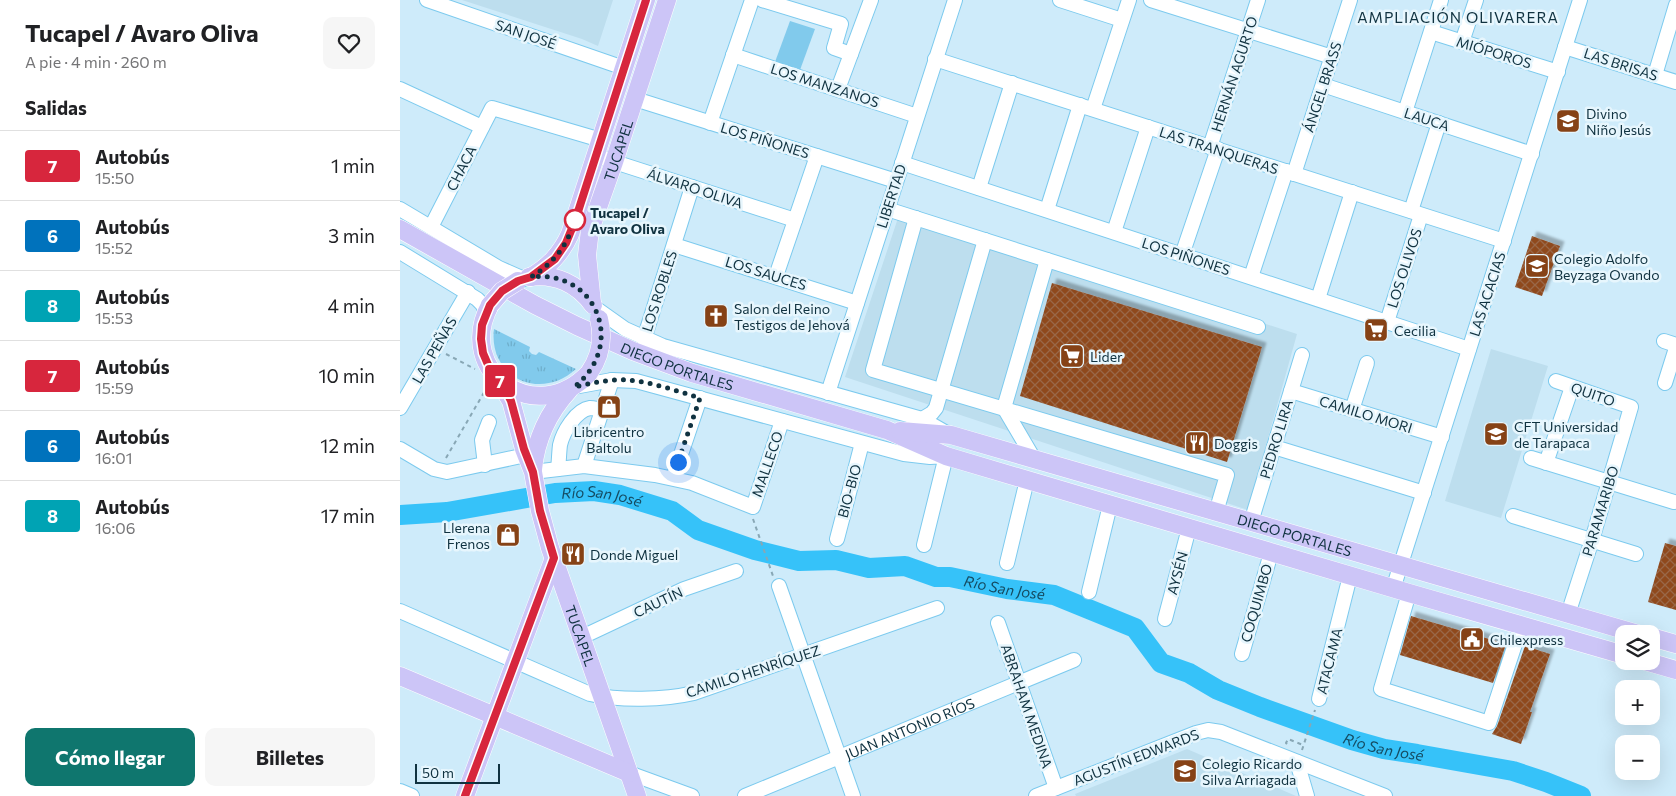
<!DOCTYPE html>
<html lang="es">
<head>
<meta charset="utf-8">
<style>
	:root { --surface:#fff; --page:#f6f6f6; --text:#202124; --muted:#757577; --line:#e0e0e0; --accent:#0f766e }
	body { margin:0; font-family:Commissioner,sans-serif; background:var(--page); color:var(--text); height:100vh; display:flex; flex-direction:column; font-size:19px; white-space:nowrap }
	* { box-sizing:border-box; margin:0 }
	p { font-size:16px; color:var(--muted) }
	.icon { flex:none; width:28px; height:28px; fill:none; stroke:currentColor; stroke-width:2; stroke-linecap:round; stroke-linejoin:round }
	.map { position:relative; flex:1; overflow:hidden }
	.drawer { display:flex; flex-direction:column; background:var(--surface); width:400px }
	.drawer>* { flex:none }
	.badge { padding:0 10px; border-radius:4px; font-size:18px; line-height:32px }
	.tools { position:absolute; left:1215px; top:625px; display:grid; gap:10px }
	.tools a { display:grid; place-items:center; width:45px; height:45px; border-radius:10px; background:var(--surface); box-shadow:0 5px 20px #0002; font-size:25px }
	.scale { position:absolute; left:15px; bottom:12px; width:85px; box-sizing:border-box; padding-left:5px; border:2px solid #103240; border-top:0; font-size:14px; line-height:18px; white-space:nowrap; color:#103240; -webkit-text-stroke:4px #e7f6fd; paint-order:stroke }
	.you { position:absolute; width:25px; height:25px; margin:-12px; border:4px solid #fff; border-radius:50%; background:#1a73e8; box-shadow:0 0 0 8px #1a73e833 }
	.map>.badge { position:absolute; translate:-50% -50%; box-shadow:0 0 0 2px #fff }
	h2 { padding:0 25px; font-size:19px; line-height:45px }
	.round { display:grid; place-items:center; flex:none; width:52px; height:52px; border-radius:10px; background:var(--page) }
	.overview { display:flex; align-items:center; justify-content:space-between; height:85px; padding:0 25px }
	h1 { font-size:24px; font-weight:700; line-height:38px }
	.action { display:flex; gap:10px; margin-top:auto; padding:10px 25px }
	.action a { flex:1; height:58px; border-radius:10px; background:var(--accent); color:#fff; font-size:20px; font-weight:700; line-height:58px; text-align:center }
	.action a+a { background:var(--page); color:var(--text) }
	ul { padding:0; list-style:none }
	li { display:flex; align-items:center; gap:15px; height:70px; padding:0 25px; border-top:1px solid var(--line) }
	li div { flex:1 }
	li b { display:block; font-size:19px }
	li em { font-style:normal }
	li .badge { min-width:55px; font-weight:700; text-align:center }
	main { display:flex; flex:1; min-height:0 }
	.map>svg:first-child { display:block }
</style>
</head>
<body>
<main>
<section class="drawer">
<div class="overview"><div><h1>Tucapel / Avaro Oliva</h1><p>A pie · 4 min · 260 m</p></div><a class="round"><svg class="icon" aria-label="heart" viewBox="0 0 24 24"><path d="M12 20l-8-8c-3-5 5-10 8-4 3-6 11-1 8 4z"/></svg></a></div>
<h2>Salidas</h2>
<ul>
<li><span class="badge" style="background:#d7263d;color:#fff">7</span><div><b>Autobús</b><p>15:50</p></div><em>1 min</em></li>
<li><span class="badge" style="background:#0072bc;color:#fff">6</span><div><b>Autobús</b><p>15:52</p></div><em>3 min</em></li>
<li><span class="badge" style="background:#00a3b4;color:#fff">8</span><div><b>Autobús</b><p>15:53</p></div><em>4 min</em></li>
<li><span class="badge" style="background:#d7263d;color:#fff">7</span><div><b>Autobús</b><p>15:59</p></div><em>10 min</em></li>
<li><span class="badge" style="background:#0072bc;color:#fff">6</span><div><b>Autobús</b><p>16:01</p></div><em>12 min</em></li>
<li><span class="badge" style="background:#00a3b4;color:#fff">8</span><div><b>Autobús</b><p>16:06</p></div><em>17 min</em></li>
</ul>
<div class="action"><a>Cómo llegar</a><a>Billetes</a></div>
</section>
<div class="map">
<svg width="1276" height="796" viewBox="0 0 1276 796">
	<defs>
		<pattern id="grass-tufts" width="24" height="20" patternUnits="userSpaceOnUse" patternTransform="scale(1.25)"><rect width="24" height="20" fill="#81caec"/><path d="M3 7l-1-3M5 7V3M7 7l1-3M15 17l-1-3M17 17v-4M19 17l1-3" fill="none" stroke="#6eaecb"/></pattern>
		<pattern id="building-cross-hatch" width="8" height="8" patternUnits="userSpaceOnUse" patternTransform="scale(1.25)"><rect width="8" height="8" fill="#8f491d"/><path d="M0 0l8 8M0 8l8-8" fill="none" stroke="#996747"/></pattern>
		<filter id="shadow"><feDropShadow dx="4.5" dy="-4.5" stdDeviation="1" flood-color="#0004"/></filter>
	</defs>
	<rect width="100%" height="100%" fill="#ceebfa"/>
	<path fill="#bddeee" d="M62,0H213L198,46L182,39Z
		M502,206L897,334L848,510L445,377Z
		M1091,349L1148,366L1101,518L1045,501Z
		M787,749L896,796H676L675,794Z"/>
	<path fill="url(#grass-tufts)" d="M94,329L130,347L129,351L132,354L136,355L139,352L176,369C140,402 88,377 94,329Z"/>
	<path fill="#81caec" d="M390,21L415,29L400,70L375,62Z"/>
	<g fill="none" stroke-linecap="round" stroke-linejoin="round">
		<path stroke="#36c2f9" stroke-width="20" id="s1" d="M0,515L47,512L155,493L194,491L220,495L272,511L298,530L355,550L399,561L436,560L469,568L505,566L536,577H550L607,589L654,595L735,628L761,663L789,673L818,690L860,707L952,740L984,749L1017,754L1113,771L1146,782L1181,796"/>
	</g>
	<path fill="url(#building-cross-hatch)" filter="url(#shadow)" d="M1132,236L1160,246L1142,296L1115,287Z
		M652,283L862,347L827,462L620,396Z
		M1265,543L1276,546V610L1248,602Z
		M1011,616L1106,644L1093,683L1000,655Z
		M1125,646L1150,654L1130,712H1132L1121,744L1092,734L1097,726Z"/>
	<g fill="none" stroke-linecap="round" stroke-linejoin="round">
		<defs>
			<g id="minor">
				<path d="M27,0L224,68"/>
				<path d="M362,0L441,24L434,48L451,54"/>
				<path d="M660,0L722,20"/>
				<path d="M751,0L932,57"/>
				<path d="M1031,32L1158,72"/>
				<path d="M1062,42L1076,0"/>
				<path d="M1165,47L1276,82"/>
				<path d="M333,55L517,116"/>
				<path d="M535,59L1104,241"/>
				<path d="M1255,75L1276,5"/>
				<path d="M923,85L1132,154"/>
				<path d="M0,89L82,127"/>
				<path d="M438,89L471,0"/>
				<path d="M235,99L496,181"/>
				<path d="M693,109L729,0"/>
				<path d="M1005,112L1041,0"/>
				<path d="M310,123L352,0"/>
				<path d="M810,147L858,0"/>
				<path d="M196,156L395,220"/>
				<path d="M502,163L1069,349"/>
				<path d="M894,174L950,0"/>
				<path d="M579,188L612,83"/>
				<path d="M0,209L99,268L124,279"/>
				<path d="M487,209L858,327"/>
				<path d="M647,210L680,105"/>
				<path d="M1011,211L1039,123"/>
				<path d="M516,218L473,370L827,475L816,512"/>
				<path d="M31,227L92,108L201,140"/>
				<path d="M714,232L748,127"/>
				<path d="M274,245L457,303"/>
				<path d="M0,252L77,299L82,304L86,311"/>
				<path d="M782,255L818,149"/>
				<path d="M376,276L417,156"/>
				<path d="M851,277L886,171"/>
				<path d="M918,299L952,192"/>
				<path d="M194,307L225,329L263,346L522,419L550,435"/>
				<path d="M987,322L1021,215"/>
				<path d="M244,339L292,187"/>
				<path d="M1264,341L1276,345"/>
				<path d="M1156,381L1231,407L1192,540L1168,614"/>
				<path d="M1265,383L1276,348"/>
				<path d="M174,387L212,380L236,381L504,454L530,457L546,456L524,545"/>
				<path d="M891,391L1042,437"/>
				<path d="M428,393L555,0"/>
				<path d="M0,408L68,292"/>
				<path d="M952,410L967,363"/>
				<path d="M522,419L532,413L536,408L585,240"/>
				<path d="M874,447L1024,493"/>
				<path d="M0,449L34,469L47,472L126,455"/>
				<path d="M1131,458L1274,502"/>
				<path d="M634,459L604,408L647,260"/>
				<path d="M1146,463L1172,387"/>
				<path d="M85,465L82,440L89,422"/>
				<path d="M184,466L212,380"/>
				<path d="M158,469C159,461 159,453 160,445C163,432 176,410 190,408C194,408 198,409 202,411"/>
				<path d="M133,472L184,466L255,475L292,483L353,507L382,421"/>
				<path d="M273,478L300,398"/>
				<path d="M1113,516L1236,554"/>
				<path d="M851,522L902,355"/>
				<path d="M437,539L462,443"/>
				<path d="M607,563L627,480"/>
				<path d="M379,586L453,796"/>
				<path d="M993,589L1180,0"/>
				<path d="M689,592L710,505"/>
				<path d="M1009,593L981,689L1089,723L1121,626"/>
				<path d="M0,611L190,694C220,701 264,700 294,693L537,608"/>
				<path d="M765,619L789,528"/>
				<path d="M598,623L656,788"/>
				<path d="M182,637L284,589L336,571"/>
				<path d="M842,654L871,553"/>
				<path d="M919,699L950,576"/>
				<path d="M897,762L907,796"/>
				<path d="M229,773L292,796"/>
				<path d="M0,791L12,796"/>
				<path id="s2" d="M345,796L674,660"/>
				<path d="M636,796L796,733L808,730L821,732L985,796"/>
			</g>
			<g id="major">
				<path id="s3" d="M0,229L135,305L177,326L233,351L292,373L487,430L546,456L1009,593L1224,655"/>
				<path d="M129,277C155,273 178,284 193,305"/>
				<path d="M131,277C149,266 161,254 170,234L246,0"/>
				<path id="s4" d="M192,303L187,255L190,230L214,162L267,0"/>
				<path d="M90,305C54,372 136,429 189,373"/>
				<path id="s5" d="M97,378L111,401L124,449L133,472L140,511L150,548L237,796"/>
				<path id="s6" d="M500,431L551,435L1238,634"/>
				<path d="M133,469C136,439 148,413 169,390"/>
				<path d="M1251,637L1276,644"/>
				<path d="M1245,661L1276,670"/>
				<path d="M0,676L229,773"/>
				<path d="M65,796L154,558"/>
			</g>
		</defs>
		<use href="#minor" stroke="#7ccaee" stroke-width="16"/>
		<use href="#major" stroke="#fff" stroke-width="19"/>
		<path stroke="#88a7b5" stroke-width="2" stroke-dasharray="4 4" stroke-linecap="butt" d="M46,354L75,369
			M46,458L86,389
			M353,519L373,576
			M887,744L886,743L888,739L903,745
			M902,750L915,710"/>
		<use href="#minor" stroke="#fff" stroke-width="14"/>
		<use href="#major" stroke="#ccc5f7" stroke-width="18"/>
		<defs>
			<path id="major-bridge" d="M90,305L102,291L118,281
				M189,373C200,357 204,339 199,319"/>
		</defs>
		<use href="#major-bridge" stroke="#fff" stroke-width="19" stroke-linecap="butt"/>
		<use href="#major-bridge" stroke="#ccc5f7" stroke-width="18"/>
	</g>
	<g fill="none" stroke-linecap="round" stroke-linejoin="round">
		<defs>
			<path id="line" d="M65,796L154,558L140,511L133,472L124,449L111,401L103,385L89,367L83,353L81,339L82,325L90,305L102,291L118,281L131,277L155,259L166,243L175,221L246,0"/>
		</defs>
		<use href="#line" stroke="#fff" stroke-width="11"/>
		<use href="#line" stroke="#d7263d" stroke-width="8"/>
		<path stroke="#103240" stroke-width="5" stroke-dasharray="0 9" d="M175,220C167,246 154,263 131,277C197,269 227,346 174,387C192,383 210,379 228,380C252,382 277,391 300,398L278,462"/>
	</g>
	<defs>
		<symbol id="school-square" viewBox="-11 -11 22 22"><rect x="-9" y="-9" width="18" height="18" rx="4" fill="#864216" stroke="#e7f6fd"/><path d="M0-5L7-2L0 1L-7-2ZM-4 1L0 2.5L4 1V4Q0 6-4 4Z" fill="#fff"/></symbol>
		<symbol id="church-square" viewBox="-11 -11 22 22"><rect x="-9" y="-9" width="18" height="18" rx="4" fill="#864216" stroke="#e7f6fd"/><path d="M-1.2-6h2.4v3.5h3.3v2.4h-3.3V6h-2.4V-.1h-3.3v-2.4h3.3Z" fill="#fff"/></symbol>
		<symbol id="supermarket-square" viewBox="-11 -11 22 22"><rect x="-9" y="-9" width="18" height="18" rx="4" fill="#864216" stroke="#e7f6fd"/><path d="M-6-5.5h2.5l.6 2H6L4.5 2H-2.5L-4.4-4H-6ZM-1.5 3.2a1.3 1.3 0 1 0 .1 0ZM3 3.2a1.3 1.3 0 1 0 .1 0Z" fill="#fff"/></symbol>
		<symbol id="shop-square" viewBox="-11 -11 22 22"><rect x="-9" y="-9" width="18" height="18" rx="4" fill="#864216" stroke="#e7f6fd"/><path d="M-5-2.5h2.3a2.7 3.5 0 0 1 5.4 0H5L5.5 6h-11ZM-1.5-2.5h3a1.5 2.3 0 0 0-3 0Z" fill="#fff"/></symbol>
		<symbol id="university-square" viewBox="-11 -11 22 22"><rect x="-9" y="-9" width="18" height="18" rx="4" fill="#864216" stroke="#e7f6fd"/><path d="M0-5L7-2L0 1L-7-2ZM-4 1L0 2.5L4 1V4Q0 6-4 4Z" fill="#fff"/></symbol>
		<symbol id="restaurant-square" viewBox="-11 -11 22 22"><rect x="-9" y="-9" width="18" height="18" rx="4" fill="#864216" stroke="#e7f6fd"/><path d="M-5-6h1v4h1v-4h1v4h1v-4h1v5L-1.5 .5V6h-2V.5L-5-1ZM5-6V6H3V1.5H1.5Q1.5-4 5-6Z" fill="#fff"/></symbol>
		<symbol id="civic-square" viewBox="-11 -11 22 22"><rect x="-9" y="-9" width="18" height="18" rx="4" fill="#864216" stroke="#e7f6fd"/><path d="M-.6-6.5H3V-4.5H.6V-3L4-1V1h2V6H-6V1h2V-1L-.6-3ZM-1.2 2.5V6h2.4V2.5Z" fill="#fff"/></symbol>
	</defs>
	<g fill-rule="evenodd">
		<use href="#school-square" x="1154" y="107" width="28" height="28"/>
		<use href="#school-square" x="1123" y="252" width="28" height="28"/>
		<use href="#church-square" x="302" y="302" width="28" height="28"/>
		<use href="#supermarket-square" x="962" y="316" width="28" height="28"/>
		<use href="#supermarket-square" x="658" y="342" width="28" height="28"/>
		<use href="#shop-square" x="195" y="393" width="28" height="28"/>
		<use href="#university-square" x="1082" y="420" width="28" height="28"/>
		<use href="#restaurant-square" x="783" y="429" width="28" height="28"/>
		<use href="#shop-square" x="94" y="521" width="28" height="28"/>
		<use href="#restaurant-square" x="159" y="540" width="28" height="28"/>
		<use href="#civic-square" x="1058" y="625" width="28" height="28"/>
		<use href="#school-square" x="771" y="757" width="28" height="28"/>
	</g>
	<circle fill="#fff" stroke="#d7263d" stroke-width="2.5" cx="175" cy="220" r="10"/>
	<g text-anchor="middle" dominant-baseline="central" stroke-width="5" stroke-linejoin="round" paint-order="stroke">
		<g font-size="14" fill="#103240" stroke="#e7f6fd">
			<text transform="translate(126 34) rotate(19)">SAN JOSÉ</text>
			<text transform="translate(1094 52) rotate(17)">MIÓPOROS</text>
			<text transform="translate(1221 64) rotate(18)">LAS BRISAS</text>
			<text transform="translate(834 74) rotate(-72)">HERNÁN AGURTO</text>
			<text transform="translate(425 85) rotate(18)">LOS MANZANOS</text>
			<text transform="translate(922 87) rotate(-72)">ÁNGEL BRASS</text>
			<text transform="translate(1027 119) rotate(18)">LAUCA</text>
			<text transform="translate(365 140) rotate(17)">LOS PIÑONES</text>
			<text stroke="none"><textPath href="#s4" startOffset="158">TUCAPEL</textPath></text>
			<text transform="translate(819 150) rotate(18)">LAS TRANQUERAS</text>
			<text transform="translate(61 168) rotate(-63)">CHACA</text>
			<text transform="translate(295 188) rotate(18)">ÁLVARO OLIVA</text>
			<text transform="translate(491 196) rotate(-72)">LIBERTAD</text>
			<text transform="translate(786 256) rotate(18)">LOS PIÑONES</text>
			<text transform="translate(1004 268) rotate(-72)">LOS OLIVOS</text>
			<text transform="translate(366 273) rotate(17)">LOS SAUCES</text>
			<text transform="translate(259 291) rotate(-72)">LOS ROBLES</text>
			<text transform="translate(1087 294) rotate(-72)">LAS ACACIAS</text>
			<text transform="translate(34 350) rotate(-60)">LAS PEÑAS</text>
			<text stroke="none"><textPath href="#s3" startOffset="310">DIEGO PORTALES</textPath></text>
			<text transform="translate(1193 394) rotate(19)">QUITO</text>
			<text transform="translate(966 414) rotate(17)">CAMILO MORI</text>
			<text transform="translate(876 439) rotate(-73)">PEDRO LIRA</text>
			<text transform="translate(367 464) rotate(-71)">MALLECO</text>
			<text transform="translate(449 491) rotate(-75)">BIO-BIO</text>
			<text transform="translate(1200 511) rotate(-73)">PARAMARIBO</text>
			<text stroke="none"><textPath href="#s6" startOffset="409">DIEGO PORTALES</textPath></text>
			<text transform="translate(777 573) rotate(-75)">AYSÉN</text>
			<text transform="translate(258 602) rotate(-25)">CAUTÍN</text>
			<text transform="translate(856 603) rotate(-74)">COQUIMBO</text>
			<text stroke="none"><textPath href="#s5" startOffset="272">TUCAPEL</textPath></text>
			<text transform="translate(929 661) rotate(-76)">ATACAMA</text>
			<text transform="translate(353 671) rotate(-18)">CAMILO HENRÍQUEZ</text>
			<text transform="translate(627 706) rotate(71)">ABRAHAM MEDINA</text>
			<text stroke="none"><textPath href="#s2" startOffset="178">JUAN ANTONIO RÍOS</textPath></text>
			<text transform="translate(736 757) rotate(-21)">AGUSTÍN EDWARDS</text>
		</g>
		<g font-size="14" fill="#103240" stroke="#e7f6fd" text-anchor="start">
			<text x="1186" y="113">Divino<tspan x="1186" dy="16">Niño Jesús</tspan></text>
			<text x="1154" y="258">Colegio Adolfo<tspan x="1154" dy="16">Beyzaga Ovando</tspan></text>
			<text x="334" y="308">Salon del Reino<tspan x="334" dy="16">Testigos de Jehová</tspan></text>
			<text x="994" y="330">Cecilia</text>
			<text x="690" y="356">Lider</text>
			<text x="1114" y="426">CFT Universidad<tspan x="1114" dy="16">de Tarapaca</tspan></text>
			<text x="209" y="431" text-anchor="middle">Libricentro<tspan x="209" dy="16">Baltolu</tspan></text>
			<text x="814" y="443">Doggis</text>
			<text x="90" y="527" text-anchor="end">Llerena<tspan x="90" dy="16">Frenos</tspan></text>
			<text x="190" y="554">Donde Miguel</text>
			<text x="1090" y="639">Chilexpress</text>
			<text x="802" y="763">Colegio Ricardo<tspan x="802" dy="16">Silva Arriagada</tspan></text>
		</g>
		<g font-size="14" font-weight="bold" fill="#103240" stroke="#e7f6fd" text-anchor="start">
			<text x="190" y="212">Tucapel /<tspan x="190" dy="16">Avaro Oliva</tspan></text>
		</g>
		<g font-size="15" letter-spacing="1" fill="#103240" stroke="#e7f6fd">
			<text x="1058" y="17">AMPLIACIÓN OLIVARERA</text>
		</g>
		<g font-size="15" font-style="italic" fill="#154c63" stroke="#e7f6fd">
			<text stroke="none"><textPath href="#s1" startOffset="204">Río San José</textPath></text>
			<text stroke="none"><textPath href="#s1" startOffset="624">Río San José</textPath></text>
			<text stroke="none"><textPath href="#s1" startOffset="1044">Río San José</textPath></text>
		</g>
	</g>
</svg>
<div class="tools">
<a><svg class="icon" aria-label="layers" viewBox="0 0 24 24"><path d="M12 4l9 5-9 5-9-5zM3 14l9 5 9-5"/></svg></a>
<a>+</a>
<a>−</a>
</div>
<div class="scale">50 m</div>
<div class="you" style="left:278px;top:462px"></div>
<b class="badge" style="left:100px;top:381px;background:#d7263d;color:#fff">7</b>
</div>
</main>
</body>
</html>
